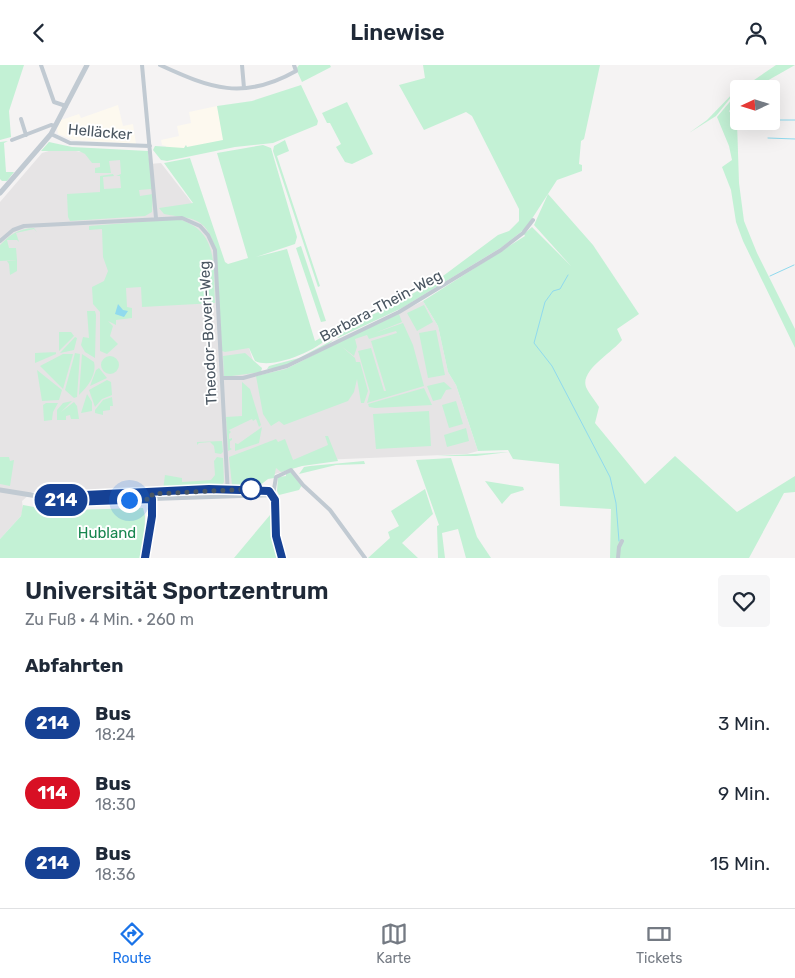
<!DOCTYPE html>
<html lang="de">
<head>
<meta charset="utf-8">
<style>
	:root { --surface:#fff; --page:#f6f6f7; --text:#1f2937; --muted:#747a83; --line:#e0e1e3; --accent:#1a73e8 }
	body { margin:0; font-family:Rubik,sans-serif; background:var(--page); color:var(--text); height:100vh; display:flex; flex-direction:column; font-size:19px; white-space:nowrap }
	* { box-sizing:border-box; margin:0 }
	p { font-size:16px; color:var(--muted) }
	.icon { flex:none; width:28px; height:28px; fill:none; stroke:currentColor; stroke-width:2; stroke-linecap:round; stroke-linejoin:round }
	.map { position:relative; height:493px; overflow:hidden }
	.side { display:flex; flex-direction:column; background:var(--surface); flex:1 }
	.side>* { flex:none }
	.badge { padding:0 10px; border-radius:16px; font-size:18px; line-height:32px }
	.needle { width:32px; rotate:266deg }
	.buttons { position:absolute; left:730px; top:15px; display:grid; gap:10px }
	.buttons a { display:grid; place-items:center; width:50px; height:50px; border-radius:5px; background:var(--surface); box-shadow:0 5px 20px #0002; font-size:25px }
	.you { position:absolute; width:25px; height:25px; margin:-12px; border:4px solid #fff; border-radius:50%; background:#1a73e8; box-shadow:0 0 0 8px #1a73e833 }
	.map>.badge { position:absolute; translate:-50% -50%; box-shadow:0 0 0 2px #fff }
	h2 { padding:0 25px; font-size:19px; line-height:45px }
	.round { display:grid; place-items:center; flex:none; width:52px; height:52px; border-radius:5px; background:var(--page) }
	.head { display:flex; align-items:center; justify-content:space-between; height:85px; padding:0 25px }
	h1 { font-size:24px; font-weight:600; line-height:38px }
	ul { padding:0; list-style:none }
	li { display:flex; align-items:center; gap:15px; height:70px; padding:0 25px }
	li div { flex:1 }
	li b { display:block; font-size:19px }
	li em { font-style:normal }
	li .badge { min-width:55px; font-weight:700; text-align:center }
	header { display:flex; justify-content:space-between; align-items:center; height:65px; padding:0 25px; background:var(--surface); font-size:22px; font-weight:600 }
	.tab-bar { display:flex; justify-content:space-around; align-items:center; height:70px; border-top:1px solid var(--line); background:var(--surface); font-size:14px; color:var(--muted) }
	.tab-bar a { display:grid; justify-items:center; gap:2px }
	.tab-bar .current { color:var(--accent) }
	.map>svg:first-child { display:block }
</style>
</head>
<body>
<header><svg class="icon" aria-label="back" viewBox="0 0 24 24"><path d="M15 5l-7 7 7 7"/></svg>Linewise<svg class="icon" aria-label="person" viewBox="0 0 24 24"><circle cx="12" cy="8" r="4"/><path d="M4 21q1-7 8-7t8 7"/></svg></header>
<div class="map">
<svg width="795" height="493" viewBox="0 0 795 493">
	<rect width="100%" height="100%" fill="#f5f3f3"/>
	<path fill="#fdf9ef" d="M118,40L123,61L133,59L136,79L74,75L58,69L57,63L61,55L79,49L81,53Z
		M217,41L224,75L187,83L186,80L184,83H166V81L162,80L161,75L179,71L177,61L191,58L189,47Z"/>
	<path fill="#e6e4e5" d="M59,83L149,99L161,98L192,138L194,150L212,168L258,311L285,304L304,296L342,275L423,236L438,261L448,307L456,320L478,386L467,389L320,395L272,410L256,422L56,429L32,427L22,436L23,444L21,451L0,474V137L42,88Z"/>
	<path fill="#c3f1d5" d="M0,0H24L9,46L11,72L0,75Z
		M299,0H330L331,2L302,17L296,4Z
		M423,0H600L584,74L581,76L579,99L582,100V106L557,115L526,163L502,182L402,243L338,273L334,268L395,239L443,211L498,170L509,166L519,156V144L472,51L466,47L424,65L399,20L425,13Z
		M776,0H795L753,24H741Z
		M301,20L318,56L317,60L273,78L235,82L167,96L161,95L153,85L155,81L184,83L186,80L187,82L223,75L217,41L252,36Z
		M740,21L716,51L689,68L707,55Z
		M739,26V36L729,46L737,57L739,118L744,156L757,188L795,264V283L743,176L736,157L731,125L722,102L732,95L729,81L717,52Z
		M347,37L373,89L352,99L345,97L336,82L341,79L330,58H327L322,48Z
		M285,75L289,86L277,91L320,221L318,222L273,86L274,81Z
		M8,76L4,78L6,107H14L7,116H2L0,114V77Z
		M49,77L72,82L148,86L153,127L151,124L139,125L140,131L153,129L152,147L145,151L70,156L68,152L67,129L100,127V111L113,109L114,111L103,112L104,124L121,123L120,111H116L121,109L120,95L109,96L111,108H95V103L100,102V98H92L85,89L79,86H41Z
		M263,80L271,83L297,172L295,179L256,192L287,184L315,276L331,267L332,269C321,284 273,305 255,296L249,283L225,287L222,286L216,184C204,149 193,155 164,149L159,143L193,138L164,98L190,93L225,197L228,199L248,193L217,88Z
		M548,129L593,180L639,249L617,264L622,275C613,287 580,305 586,322C589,329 595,335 599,342L595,358L645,419L675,391L737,447L795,411V427L784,428L749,493H610L611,444L560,441L559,399L513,394L508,385L478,386L456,320L448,307L438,261L423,236L525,171L524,169L532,162L571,201L534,160Z
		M178,154C220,166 213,203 215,238L142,242L141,222L126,223L127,242L132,243V253L116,255V260L108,256L113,261L110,271L118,279L107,289L100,286V247L93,239L92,222L104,216L108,206L103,192L102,164L89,165V161Z
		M34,164L16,168L19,177L17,175H7L9,183H16L17,195L0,196V180C11,169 18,164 34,163L37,167Z
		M301,181L326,256L321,257L296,183Z
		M17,195V206L10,210L9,199L7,196Z
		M424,240L433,257L417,266L407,248Z
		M87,246H95L96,250L95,293L85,287L81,280L83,272L89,273Z
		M399,249L402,257L375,268L403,258L413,280L424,321L367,338L370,327L358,286L371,283L384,326H386L371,276L397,268L396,266L369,274L367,270L355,274L357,282L354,291L341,281L355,293L356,297H360L368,326L364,338H361L357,314L354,327L348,336L284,360L279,356L271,361L263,349L256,311L286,304L343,275Z
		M436,265L445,310L428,313L419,268Z
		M59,267H71L74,271L59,286Z
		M75,272L77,273L74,285L60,288Z
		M333,275C323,287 283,304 267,304L269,301L299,293Z
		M56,283V289L35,298V288L56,287Z
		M75,288L80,289L77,332L74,333L65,325Z
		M245,288L262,303L261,307L224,312L223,291Z
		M63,289H73L63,324L40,301Z
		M82,289L94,297C97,309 88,322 79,330Z
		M101 300a9 9 0 1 1 18 0a9 9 0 1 1-18 0Z
		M99,303L107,313L90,321L96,305Z
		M37,305L62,325L59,335L42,336Z
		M107,315L111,317L112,330L102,334L95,342L89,325Z
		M242,317L250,324L261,360L259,362L256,354L253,356L252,354L229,365L231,367L229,369V374L232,373V375L230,376V383L232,384L228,386L226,352L242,351Z
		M444,317L452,324L446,325L441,334L433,336L427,321Z
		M424,323L432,340L375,343L369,342L368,339Z
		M87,329L92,337V346L81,348Z
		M112,332L113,341H110V345L103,346V350L95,348V345L103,335Z
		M72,336L61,347L74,337L77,341L79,354H71L70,350L66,351V355H57V345L63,338Z
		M456,336L463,359L449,363L442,340Z
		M46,338H58L53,347L52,355L44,356L43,340Z
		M429,346L431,381L376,384L373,349Z
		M262,362L259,378L235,386V378L238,379Z
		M466,363L469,376L447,382L444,370Z
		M325,371H328L338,396L302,401L281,407L276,403L274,413L268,414L259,421L232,420L229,392L276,374L278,377L285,374L293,395L328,380Z
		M222,376L223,387L221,389L215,388L214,381L210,377L199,378L197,380V377Z
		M509,387L476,391H437Z
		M0,392H9L10,396L14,395L10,421L0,419Z
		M217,392L223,393L224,417L221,421L163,425L165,410L182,413V417L211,415L215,410L214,396Z
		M451,393L477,472L491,493H466L458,464L442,468L445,493H438L437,461L439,460L416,395Z
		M364,396L365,399L336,400L299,409L304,402L310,401Z
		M291,406L302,420L299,425L279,430L277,426L278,412L286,411V407Z
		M485,416L523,422L524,425L511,429L502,439Z
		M425,424L433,449L402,478L418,493H368L390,473L388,467L399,461L391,446Z
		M23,440L45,444L55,441H70V445L143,443L145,451L144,493H0V474L21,451Z
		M270,450H272L273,471L279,493H234Z"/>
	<path fill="#90daee" d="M118,239L123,245L128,246L124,252L115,249Z"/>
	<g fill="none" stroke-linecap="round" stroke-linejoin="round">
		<path stroke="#90daee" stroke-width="1" d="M771,55H795
			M738,56H739
			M768,73L795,74
			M568,210L560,224L553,226L545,237L534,278L552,301L610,412L616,438L619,476
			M770,211L794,200"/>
		<path stroke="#c1cad2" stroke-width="4" d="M41,0L54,37L66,41
			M142,0L156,153
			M160,0C210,23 243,36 296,6L294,0
			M242,0L244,23
			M21,54L26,70
			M51,69L70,78L150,81
			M12,75L51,60L55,61
			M0,176L13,165L24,161L182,153L200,161L208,170L215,185L228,430
			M222,313H243L287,301L399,247L501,185L523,168L533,155
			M152,429L228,424L269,425L275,435L276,471L282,493
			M273,430L276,412L291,405L303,420L330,445L365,493
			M152,434L273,430
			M618,493L619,482L622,476"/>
		<path stroke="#c1cad2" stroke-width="5" d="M0,128L51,69L87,0
			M0,425L56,434L64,431L152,429V451L145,493
			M60,434L69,437L152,434"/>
	</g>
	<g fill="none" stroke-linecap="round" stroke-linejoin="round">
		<defs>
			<path id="line" d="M145,493L152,451V434L69,437L60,434L64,431L209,424L269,426L275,435L276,471L282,493"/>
		</defs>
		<use href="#line" stroke="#fff" stroke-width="11"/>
		<use href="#line" stroke="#164194" stroke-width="8"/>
		<path stroke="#4a5661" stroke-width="5" stroke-dasharray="0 9" d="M129,435L152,434V429L251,424"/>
	</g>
	<circle fill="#fff" stroke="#164194" stroke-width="2.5" cx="251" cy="424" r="10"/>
	<g text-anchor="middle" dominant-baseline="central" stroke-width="4" stroke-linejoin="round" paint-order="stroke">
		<g font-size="15" fill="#4a5661" stroke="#fff">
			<text transform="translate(100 67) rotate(5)">Helläcker</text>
			<text transform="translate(381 241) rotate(-28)">Barbara-Thein-Weg</text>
			<text transform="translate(208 268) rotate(-93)">Theodor-Boveri-Weg</text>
		</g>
		<g font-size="15" fill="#17864f" stroke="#fff">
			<text x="107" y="468">Hubland</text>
		</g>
	</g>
</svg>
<div class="buttons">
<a><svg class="needle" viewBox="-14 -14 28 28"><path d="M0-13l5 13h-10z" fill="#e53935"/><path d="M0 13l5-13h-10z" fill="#747a83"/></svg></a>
</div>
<div class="you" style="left:129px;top:435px"></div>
<b class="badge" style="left:61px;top:435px;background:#164194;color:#fff">214</b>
</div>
<section class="side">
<div class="head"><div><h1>Universität Sportzentrum</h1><p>Zu Fuß · 4 Min. · 260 m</p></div><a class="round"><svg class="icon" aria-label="heart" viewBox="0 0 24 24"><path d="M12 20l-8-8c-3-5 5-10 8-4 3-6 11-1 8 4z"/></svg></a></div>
<h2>Abfahrten</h2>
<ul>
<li><span class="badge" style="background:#164194;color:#fff">214</span><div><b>Bus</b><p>18:24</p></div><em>3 Min.</em></li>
<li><span class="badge" style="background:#d81024;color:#fff">114</span><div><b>Bus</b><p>18:30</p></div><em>9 Min.</em></li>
<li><span class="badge" style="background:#164194;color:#fff">214</span><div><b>Bus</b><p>18:36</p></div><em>15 Min.</em></li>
</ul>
</section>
<nav class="tab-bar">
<a class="current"><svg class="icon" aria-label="directions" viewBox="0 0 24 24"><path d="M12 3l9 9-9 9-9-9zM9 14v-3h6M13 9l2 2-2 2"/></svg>Route</a>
<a><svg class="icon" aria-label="map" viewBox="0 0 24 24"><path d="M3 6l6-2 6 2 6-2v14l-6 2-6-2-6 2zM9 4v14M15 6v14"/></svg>Karte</a>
<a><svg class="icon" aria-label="tickets" viewBox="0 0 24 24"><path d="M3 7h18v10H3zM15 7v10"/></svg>Tickets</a>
</nav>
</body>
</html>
